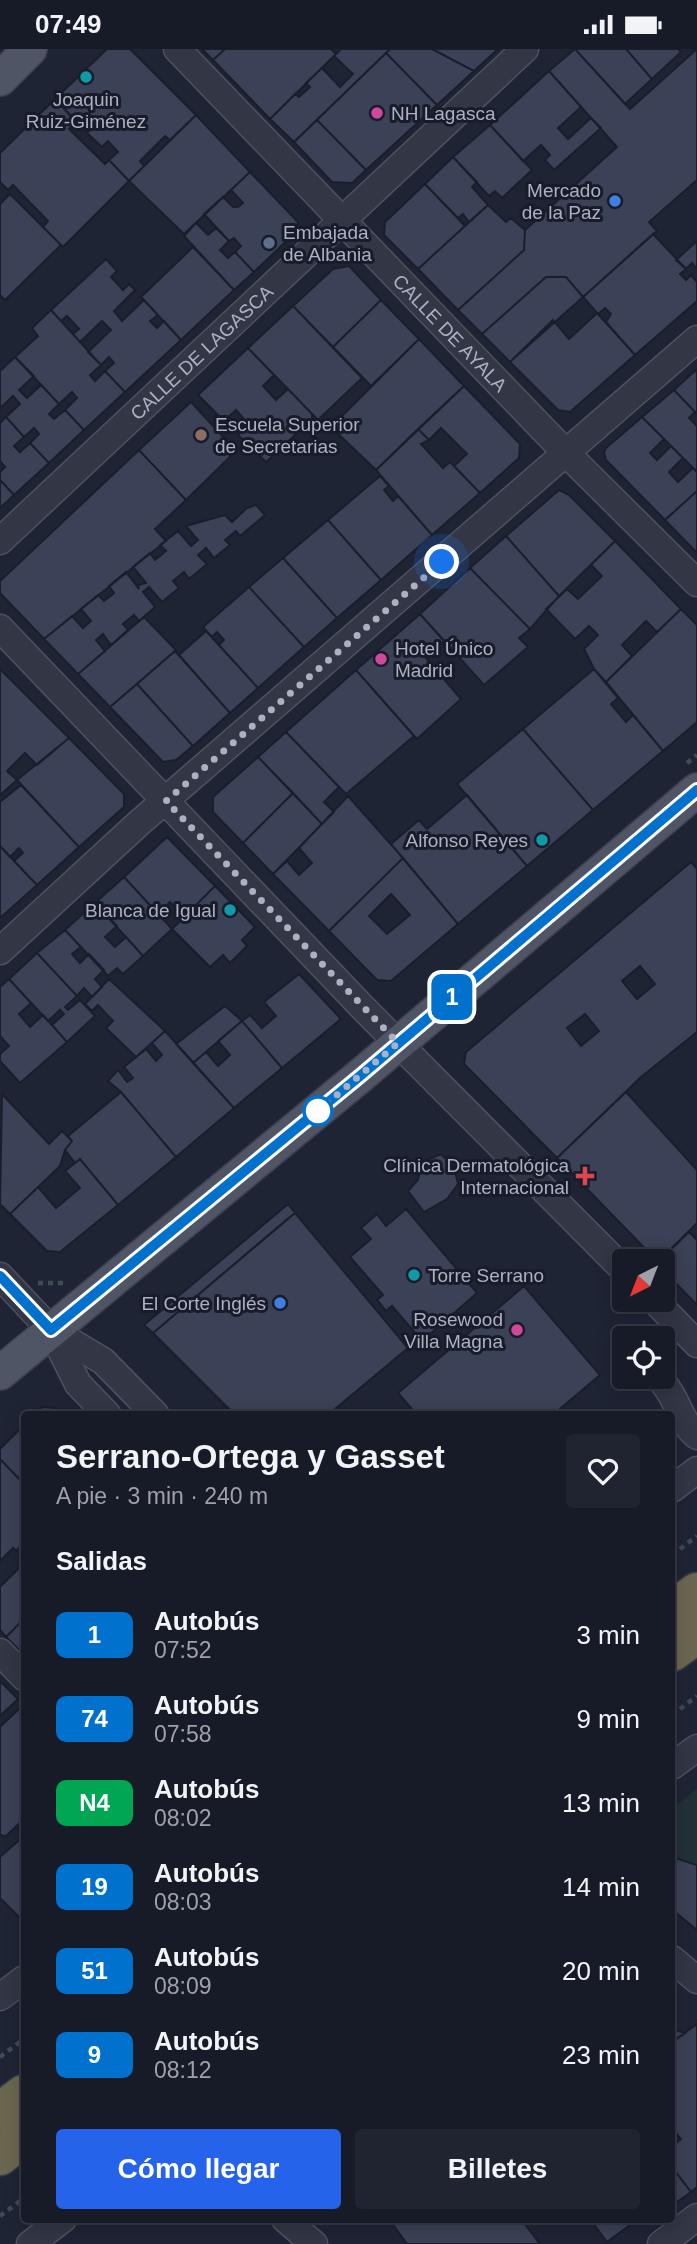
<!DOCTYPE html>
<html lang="es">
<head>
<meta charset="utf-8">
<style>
	:root { --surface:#171b28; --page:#202430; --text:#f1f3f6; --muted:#9ea1a8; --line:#363945; --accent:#2563eb }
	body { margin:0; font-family:Helvetica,sans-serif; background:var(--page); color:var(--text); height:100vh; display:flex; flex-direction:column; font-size:26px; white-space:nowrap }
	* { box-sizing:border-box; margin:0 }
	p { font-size:23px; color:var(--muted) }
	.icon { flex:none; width:38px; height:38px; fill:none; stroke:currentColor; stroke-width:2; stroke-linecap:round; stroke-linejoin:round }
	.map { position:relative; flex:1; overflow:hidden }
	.drawer { position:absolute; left:21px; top:1362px; width:654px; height:812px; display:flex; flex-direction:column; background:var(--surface); border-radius:7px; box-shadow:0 4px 18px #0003,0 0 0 2px var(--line) }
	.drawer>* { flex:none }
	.badge { padding:0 14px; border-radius:10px; font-size:24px; line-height:46px }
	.needle { width:46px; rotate:222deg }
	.fabs { position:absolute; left:612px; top:1200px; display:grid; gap:14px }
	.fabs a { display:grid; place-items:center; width:63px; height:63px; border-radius:7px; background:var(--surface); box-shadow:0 4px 18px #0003,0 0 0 2px var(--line); font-size:35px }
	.you { position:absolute; width:35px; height:35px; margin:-18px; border:5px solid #fff; border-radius:50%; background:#1a73e8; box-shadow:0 0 0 10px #1a73e833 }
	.map>.badge { position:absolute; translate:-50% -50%; box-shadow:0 0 0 4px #fff }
	h2 { padding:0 35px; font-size:26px; line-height:63px }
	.round { display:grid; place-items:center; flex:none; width:74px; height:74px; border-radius:7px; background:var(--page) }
	.summary { display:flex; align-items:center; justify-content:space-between; height:119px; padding:0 35px }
	h1 { font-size:33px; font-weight:800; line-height:52px }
	.button { display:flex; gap:14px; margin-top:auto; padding:14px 35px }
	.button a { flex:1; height:80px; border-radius:7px; background:var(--accent); color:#fff; font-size:28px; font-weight:800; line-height:80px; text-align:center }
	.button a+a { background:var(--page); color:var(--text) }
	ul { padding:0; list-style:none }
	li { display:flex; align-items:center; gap:21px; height:84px; padding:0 35px }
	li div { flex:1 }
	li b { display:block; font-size:26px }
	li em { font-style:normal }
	li .badge { min-width:77px; font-weight:700; text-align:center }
	.status { display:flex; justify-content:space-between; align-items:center; height:49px; padding:0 35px; background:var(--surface); direction:ltr }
	.status svg { height:19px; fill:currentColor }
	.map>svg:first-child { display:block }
</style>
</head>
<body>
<div class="status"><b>07:49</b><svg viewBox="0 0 49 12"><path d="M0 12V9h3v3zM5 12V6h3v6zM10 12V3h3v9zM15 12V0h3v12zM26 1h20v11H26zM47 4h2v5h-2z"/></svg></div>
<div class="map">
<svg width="697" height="2195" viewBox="0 0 697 2195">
	<rect width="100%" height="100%" fill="#1f2435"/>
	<path fill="#223137" d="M697,1740V1816L672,1808V1759Z"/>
	<path fill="#3b4156" stroke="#1a1e2c" stroke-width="2" fill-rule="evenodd" d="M107,0H130L196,66L170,91L165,87L140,112L144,117L129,132L109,111L118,103L108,92L102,98L87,84L93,78L84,69L78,75L55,50Z
		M202,0H225L213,11Z
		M225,0H331L336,5L270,70L213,11Z
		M341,0H390L294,93L270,70L295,45L299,48L310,38L306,34L322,19L340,38L353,25L334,7Z
		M390,0H432L474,22L437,56L386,4Z
		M432,0H498L474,22Z
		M575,0L630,60L697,0V131L649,173L657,182L583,248L566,228H546L482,285L458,261L524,201L525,181L617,98L549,22Z
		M575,0H626L652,30L625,55Z
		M626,0H678L681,3L652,30Z
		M386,4L437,56L366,121L317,71Z
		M549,22L581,58L558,79L568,90L591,69L601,79L554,121L545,111L550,106L541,96L523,112L490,76Z
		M55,50L77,73L69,80L105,115L109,111L129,132L63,198L43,178L48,172L13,136L8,141L0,133V104Z
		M196,66L250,123L184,185L129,132Z
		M317,71L366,121L352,134L332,133L294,93Z
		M490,76L532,121L502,149L495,142L489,147L453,108Z
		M453,108L477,133L472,138L488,156L469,173L463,165L458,169L425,135Z
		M250,123L298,173L296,183L254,223L235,203L241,197L234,189L229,192L204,165L223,148L233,158H238L243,154L231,141Z
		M425,135L465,177L418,220L384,186L385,173Z
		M10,145L61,196L5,251L0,246V155Z
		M488,156L506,173L511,169L525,181L524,201L458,261L418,220Z
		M196,174L208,186L216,179L229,192L220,201L228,209L235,203L254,223L234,241L184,187Z
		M653,185L686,220L680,225L686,231L691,226L697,233V252L635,306L606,273L611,265L605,259L598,265L583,248Z
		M697,192V220L692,214L686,220L676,211Z
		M193,198L234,241L181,291L141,248Z
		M106,210L117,222L111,228L123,241L129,235L135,241L114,262L122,272L144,251L158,266L150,272L157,279L164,272L181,291L125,343L105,322L114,314L109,308L101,316L88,303L111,281L102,272L80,293L73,285L79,280L67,267L61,272L51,261Z
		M349,217L381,251L333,298L293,257L333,220Z
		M546,228H566L583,248L510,313L482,285Z
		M381,251L419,290L371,337L333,298Z
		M293,257L362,329L318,371L248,299Z
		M51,261L101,316L90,326L95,332L105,322L125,343L84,381L65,361L77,349L72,343L59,355L15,308L38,287L32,279Z
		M597,264L635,306L570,363L558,361L510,313L553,271L569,290Z
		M419,290L464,337L376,421L331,378Z
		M248,299L274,326L263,337L276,351L288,340L312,365V370L266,413L238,386L249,376L236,361L224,372L198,346Z
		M15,308L34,327L19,341L27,349L41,336L59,355L49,365L54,370L65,361L84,381L49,414L30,394L39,385L34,379L24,388L6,368L20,355L13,347L0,359V322Z
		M697,320V365L674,341Z
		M464,337L520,395L519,409L480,444L454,417L467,405L441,379L429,391L418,380Z
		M674,341L695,363L689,369L697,377V423L642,368Z
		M191,353L236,402L186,451L139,401Z
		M6,368L24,388L14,397L20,403L30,394L49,414L14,446L0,431V423L5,418L0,412V374Z
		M642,368L664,390L650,404L657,411L671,397L683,409L669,423L678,433L693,419L697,423V442L665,471L606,411L604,404L606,399Z
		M418,380L429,391L421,395L443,419L450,413L480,444L432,486L376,421Z
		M139,401L186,451L155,480L166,492L44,590L0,544V532Z
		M380,427L389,437L384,441L393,452L398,447L432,486L381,531L328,471Z
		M0,431L14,446L0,459Z
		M559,441L569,446L615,492L559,547L506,487Z
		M697,442V504L665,471Z
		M256,456L265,466L240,487L236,482L225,491L230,496L214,509L206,499L198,506L207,515L189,530L184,523L173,532L179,539L162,553L149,538L143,543L155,558L139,572L134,566L123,575L128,581L111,596L103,585L96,591L105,602L78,625L44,590L72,567L83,579L91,572L81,560L98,546L104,552L114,544L109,537L126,523L139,540L138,536L146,534L133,518L150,504L155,511L166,502L160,496L178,482L191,497L198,491L186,477L225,466L232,473L247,459Z
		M328,471L381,531L337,569L283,509Z
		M506,487L559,547L530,580L470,519Z
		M615,492L681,560L657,583L646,572L622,596L632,607L606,633L594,620L584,600L598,586L589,577L575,590L546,560L567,540L578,550L602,527L591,516Z
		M283,509L337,569L304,598L249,538Z
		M470,519L530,580L519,589L528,598L484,636L420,565Z
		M249,538L304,598L258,639L219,596L224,591L217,583L212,588L203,578Z
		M681,560L697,576V673L663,702L606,633Z
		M420,565L444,592L426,609L461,650L417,690L356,621Z
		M144,568L176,601L110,658L78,625Z
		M206,582L258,639L230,664L179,606Z
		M175,602L230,664L193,697L137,635Z
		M0,620L69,689L37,716L25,704L7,722L17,731L0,746Z
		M594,620L618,649L611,655L626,673L633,666L663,702L593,761L523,680Z
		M356,621L414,687L346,745L286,683Z
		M137,635L193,697L176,711L163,713L110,658Z
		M523,680L593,761L527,817L457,735Z
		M286,683L339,738L324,753L334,763L322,775L258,708Z
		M69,689L124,745V758L79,798L17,731Z
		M258,708L293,744L243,794L213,763V748Z
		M21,736L79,798L37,836L14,812L23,804L19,799L10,808L0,797V753Z
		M293,744L322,775L273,825L243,794Z
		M467,746L527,817L458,875L391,795L419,771L427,780Z
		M348,747L403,809L329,882L273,825L287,812L299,826L312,814L299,799Z
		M167,788L215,837L184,868L170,853L158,865L124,828Z
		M0,797L37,836L0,869Z
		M403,809L458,875L391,932L377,931L329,882ZM391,845L410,866L387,885L369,867Z
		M691,813L697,820V983L641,1028L557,1109L464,1015L466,1003ZM640,917L655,935L637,950L622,932ZM585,965L599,982L581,997L567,979Z
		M124,828L172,880L143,907L95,854Z
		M215,837L255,878L242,891L247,897L230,914L223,906L210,918L172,880Z
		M95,854L117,877L105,888L115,898L126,888L143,907L123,925L117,919L108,927L65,881Z
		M65,881L81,898L72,905L80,914L89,905L104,921L95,930L102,938L92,948L84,939L77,947L37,904Z
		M37,904L77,947L65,958L68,961L80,951L95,967L67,993L52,976L64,965L60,961L48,972L9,930Z
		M299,925L341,970L282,1019L242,972L250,966L262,979L276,967L264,953Z
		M9,930L31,954L19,965L30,978L43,966L67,993L20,1034L0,1012V1005L9,997L0,987V938Z
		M109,930L165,982L136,1008L106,979L113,972L98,956L92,962L85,955Z
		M225,957L242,972L193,1014L176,995Z
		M242,972L282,1019L234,1059L193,1014L206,1003L218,1017L230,1006L218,992Z
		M165,982L234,1059L176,1108L121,1043L108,1032L118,1021L127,1033L133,1029L124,1018L146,1000L156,1012L162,1006L152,994Z
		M121,1043L176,1108L118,1156L80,1110L75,1114L65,1101L72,1092L68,1087Z
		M626,1043L697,1121V1174L658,1213L557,1109Z
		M2,1045L49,1095L62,1082L72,1092L65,1101L60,1117L10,1165L0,1155Z
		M441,1105L454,1118L458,1135L447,1150L424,1163L408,1142L418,1131L421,1114Z
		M80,1110L118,1156L60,1203L47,1202L10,1165L38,1138L56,1159L80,1139L65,1122Z
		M288,1155L295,1164L285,1172L153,1284L144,1276Z
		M406,1160L477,1244L422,1292L392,1257L386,1262L377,1251L383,1246L350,1208L371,1190L361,1179L377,1165L386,1177Z
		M295,1164L408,1299L329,1365H234L153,1284Z
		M689,1183L697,1191V1256L663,1221V1213H658Z
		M524,1237L600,1326L554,1365H416L398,1344Z
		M42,1358L56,1359L62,1365H35Z
		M24,1376V1435L0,1410V1400Z
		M0,1410L24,1435V1494L16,1502L13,1499L0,1512Z
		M24,1514V1570L6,1588L0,1581V1538Z
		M24,1570V1606L6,1588Z
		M0,1632L18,1650L0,1667Z
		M23,1656L24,1770L6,1787L0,1786V1678Z
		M24,1774V1873L0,1849V1808L24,1787L18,1780Z
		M672,1808L697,1816V1881L675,1863L672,1867Z
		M697,1975V2138L691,2143L672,2118V2097L681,2090L672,2079V1993Z
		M672,1980L685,1984L672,1993Z
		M672,2118L691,2143L674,2155L672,2152Z
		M389,2170H521L540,2195H407Z
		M590,2170H638L607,2193Z"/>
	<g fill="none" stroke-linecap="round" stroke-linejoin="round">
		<defs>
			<g id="minor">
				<path id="s1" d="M177,0L567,405L697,534"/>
				<path id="s2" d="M0,492L525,0"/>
				<path d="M0,579L366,962L625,1222"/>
				<path d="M0,902L139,774L697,290"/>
				<path d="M0,1227L51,1281L78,1335L107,1365"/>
				<path d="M654,1251L697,1295"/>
				<path d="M51,1281L103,1312L155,1365"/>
				<path d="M664,1335C678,1351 681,1375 697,1387"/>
				<path d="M672,1440L697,1421"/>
				<path d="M0,1603L24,1628"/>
				<path d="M672,1717L697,1699"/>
				<path d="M672,1910L697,1931"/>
				<path d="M0,1948L24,1930"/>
				<path d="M285,2170L314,2195"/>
				<path d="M30,2195L63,2170"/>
				<path d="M661,2195L697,2168"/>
			</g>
			<path id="major" d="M0,30L30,0
				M0,1324L360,1027L697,741"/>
			<path id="highway" d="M672,1561L697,1543
				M672,1603L697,1585
				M0,2063L24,2045
				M0,2107L24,2088"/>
		</defs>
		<use href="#minor" stroke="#4d5161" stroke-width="29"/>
		<use href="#major" stroke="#3c404f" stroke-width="36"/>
		<use href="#highway" stroke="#3a3e4d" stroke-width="41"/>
		<path stroke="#3e4d53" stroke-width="4.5" stroke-dasharray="5 5" stroke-linecap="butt" d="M687,714L697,706
			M38,1234H68
			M672,1506L697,1487
			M672,1666L697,1647
			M0,2008L24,1990
			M0,2167L24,2149"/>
		<use href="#minor" stroke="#323645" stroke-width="26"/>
		<use href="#major" stroke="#505566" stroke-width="33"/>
		<use href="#highway" stroke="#6b664f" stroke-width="38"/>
	</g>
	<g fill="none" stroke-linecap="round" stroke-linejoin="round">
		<defs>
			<path id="line" d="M0,1227L51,1281L360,1027L697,741"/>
		</defs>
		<use href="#line" stroke="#fff" stroke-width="16"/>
		<use href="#line" stroke="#0072ce" stroke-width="10"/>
		<path stroke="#acb0c3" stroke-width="7" stroke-dasharray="0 12.6" d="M318,1062L398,994L166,752L442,513"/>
	</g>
	<g fill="#0f9aa8" stroke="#181c2a" stroke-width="2.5">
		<circle cx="86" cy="28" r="7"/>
		<circle cx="542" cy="791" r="7"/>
		<circle cx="230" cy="861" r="7"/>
		<circle cx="414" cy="1226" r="7"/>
	</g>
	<g fill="#d1479c" stroke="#181c2a" stroke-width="2.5">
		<circle cx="377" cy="64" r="7"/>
		<circle cx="381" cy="610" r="7"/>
		<circle cx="517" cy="1281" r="7"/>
	</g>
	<g fill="#3f7fe0" stroke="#181c2a" stroke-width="2.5">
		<circle cx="615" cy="152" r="7"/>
		<circle cx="280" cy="1254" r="7"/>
	</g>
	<circle fill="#5c6f8a" stroke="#181c2a" stroke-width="2.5" cx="269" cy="194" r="7"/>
	<circle fill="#8d6e63" stroke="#181c2a" stroke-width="2.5" cx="201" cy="386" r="7"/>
	<circle fill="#fff" stroke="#0072ce" stroke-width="3.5" cx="318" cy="1062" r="14"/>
	<path fill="#e0444e" stroke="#181c2a" stroke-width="2.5" d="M581.5 1116.5h7v7h7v7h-7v7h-7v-7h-7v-7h7z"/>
	<g text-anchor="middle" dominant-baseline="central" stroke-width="6" stroke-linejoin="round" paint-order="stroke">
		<g font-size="19" fill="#acb0c3" stroke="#181c2a" text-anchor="end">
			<text x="86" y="50" text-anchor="middle">Joaquin<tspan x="86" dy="22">Ruiz-Giménez</tspan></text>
			<text x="391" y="64" text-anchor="start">NH Lagasca</text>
			<text x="601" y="141">Mercado<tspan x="601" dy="22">de la Paz</tspan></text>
			<text x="283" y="183" text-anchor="start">Embajada<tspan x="283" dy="22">de Albania</tspan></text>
			<text x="215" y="375" text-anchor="start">Escuela Superior<tspan x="215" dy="22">de Secretarias</tspan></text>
			<text x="395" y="599" text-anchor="start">Hotel Único<tspan x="395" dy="22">Madrid</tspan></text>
			<text x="528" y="791">Alfonso Reyes</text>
			<text x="216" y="861">Blanca de Igual</text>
			<text x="569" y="1116">Clínica Dermatológica<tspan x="569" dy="22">Internacional</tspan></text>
			<text x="428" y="1226" text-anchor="start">Torre Serrano</text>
			<text x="266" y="1254">El Corte Inglés</text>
			<text x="503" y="1270">Rosewood<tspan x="503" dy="22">Villa Magna</tspan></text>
		</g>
		<g font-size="19" fill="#acb0c3" stroke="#181c2a">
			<text stroke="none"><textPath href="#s1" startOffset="394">CALLE DE AYALA</textPath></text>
			<text stroke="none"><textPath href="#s2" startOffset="276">CALLE DE LAGASCA</textPath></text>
		</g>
	</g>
</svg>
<div class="fabs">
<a><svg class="needle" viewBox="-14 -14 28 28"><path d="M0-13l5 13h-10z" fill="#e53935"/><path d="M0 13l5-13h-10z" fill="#9ea1a8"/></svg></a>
<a><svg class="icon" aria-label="locate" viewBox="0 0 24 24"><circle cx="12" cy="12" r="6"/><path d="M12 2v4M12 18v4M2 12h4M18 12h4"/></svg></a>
</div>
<div class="you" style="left:442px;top:513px"></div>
<b class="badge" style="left:452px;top:948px;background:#0072ce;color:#fff">1</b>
<section class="drawer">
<div class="summary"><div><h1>Serrano-Ortega y Gasset</h1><p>A pie · 3 min · 240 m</p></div><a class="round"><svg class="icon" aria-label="heart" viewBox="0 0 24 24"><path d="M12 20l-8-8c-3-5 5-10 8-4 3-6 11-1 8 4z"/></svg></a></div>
<h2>Salidas</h2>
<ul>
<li><span class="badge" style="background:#0072ce;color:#fff">1</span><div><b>Autobús</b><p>07:52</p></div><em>3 min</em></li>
<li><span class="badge" style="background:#0072ce;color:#fff">74</span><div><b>Autobús</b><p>07:58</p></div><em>9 min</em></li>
<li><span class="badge" style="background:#00a651;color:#fff">N4</span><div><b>Autobús</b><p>08:02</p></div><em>13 min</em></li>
<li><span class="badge" style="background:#0072ce;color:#fff">19</span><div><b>Autobús</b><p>08:03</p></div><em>14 min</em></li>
<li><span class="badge" style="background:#0072ce;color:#fff">51</span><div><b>Autobús</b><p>08:09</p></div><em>20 min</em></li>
<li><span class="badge" style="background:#0072ce;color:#fff">9</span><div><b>Autobús</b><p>08:12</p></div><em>23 min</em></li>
</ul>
<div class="button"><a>Cómo llegar</a><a>Billetes</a></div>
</section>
</div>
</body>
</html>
